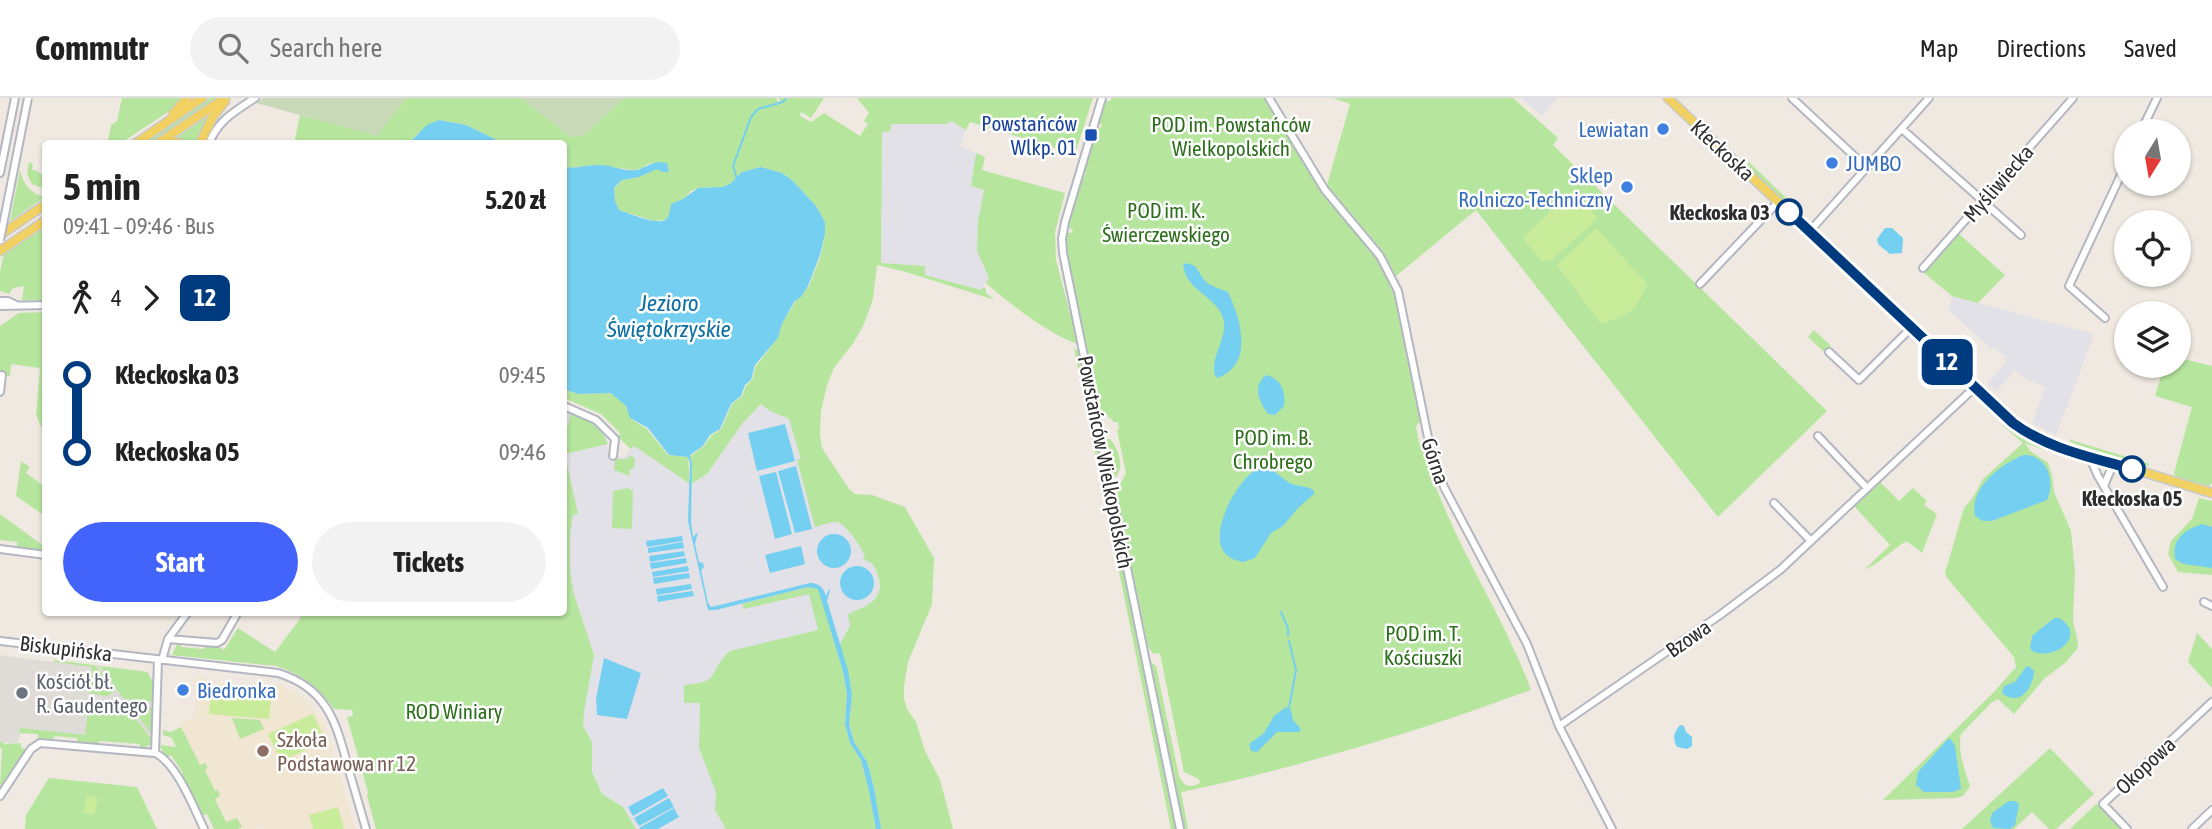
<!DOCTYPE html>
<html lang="en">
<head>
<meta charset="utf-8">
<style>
	:root { --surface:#fff; --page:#f2f2f2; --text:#222; --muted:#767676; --line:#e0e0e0; --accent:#4264fb }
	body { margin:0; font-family:"Asap Condensed",sans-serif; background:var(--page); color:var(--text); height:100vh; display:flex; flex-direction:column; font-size:26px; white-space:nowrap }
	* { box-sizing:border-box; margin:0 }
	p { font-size:23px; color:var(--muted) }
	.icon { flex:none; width:38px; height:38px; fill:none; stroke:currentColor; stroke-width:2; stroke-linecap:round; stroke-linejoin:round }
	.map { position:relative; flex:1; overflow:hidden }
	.side { position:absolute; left:42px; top:42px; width:525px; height:476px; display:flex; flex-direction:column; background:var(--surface); border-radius:7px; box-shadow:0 2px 5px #0004 }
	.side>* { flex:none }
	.badge { padding:0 14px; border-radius:10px; font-size:24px; line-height:46px }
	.needle { width:46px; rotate:191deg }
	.buttons { position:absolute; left:2114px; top:21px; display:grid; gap:14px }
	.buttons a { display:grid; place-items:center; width:77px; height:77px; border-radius:50%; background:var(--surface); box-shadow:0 2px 5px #0004; font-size:35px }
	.map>.badge { position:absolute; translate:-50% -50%; box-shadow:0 0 0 4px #fff }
	.legs { display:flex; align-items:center; gap:10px; height:77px; padding:0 21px; font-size:23px }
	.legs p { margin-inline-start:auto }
	.summary { display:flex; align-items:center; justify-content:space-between; height:119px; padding:0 21px }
	h1 { font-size:38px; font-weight:700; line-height:52px }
	.button { display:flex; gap:14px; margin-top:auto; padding:14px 21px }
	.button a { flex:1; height:80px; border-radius:42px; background:var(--accent); color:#fff; font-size:28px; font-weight:700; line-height:80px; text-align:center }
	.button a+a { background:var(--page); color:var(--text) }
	ul { padding:0 21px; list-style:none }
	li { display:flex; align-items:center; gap:24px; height:77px; font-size:26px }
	li i { display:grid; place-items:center; width:10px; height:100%; margin:0 9px; background:currentColor }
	li i::after { content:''; width:18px; height:18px; margin:-9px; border:5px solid; border-radius:50%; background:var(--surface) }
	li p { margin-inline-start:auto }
	li:first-child i { background:linear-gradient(#0000 50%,currentColor 0) }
	li:last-child i { background:linear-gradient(currentColor 50%,#0000 0) }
	header { display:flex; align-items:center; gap:42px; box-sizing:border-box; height:98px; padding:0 35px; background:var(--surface); border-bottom:2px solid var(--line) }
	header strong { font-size:33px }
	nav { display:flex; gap:38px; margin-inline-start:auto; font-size:24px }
	.search { width:490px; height:63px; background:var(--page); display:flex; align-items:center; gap:18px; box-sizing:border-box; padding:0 24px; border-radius:38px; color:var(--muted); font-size:26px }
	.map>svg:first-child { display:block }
</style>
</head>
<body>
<header>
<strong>Commutr</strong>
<div class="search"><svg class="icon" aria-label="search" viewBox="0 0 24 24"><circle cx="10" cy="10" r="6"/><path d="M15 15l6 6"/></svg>Search here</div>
<nav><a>Map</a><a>Directions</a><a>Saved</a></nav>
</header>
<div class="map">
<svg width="2212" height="731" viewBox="0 0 2212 731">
	<rect width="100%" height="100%" fill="#efe9e1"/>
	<path fill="#e3e1e8" d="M1521,0H1557L1542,18Z
		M952,23L966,32L960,48L976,55L971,88L984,91L978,123L977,153L989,180L981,192L925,177V168L881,165L882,33L891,26Z
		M1952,198L2094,236L2056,337L2032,326L2045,289L2025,281L2015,272L1996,294L1987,286L2006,264L2005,259L1994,249L1991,251L1949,212Z
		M788,305L852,398L904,416L882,554L915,731H588L564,514V312L592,323L606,340L609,358L623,359L634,348L691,386L707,376L742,326L762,306Z"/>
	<path fill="#f0e6d1" d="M196,578L204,579L210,584L273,590V586H278L297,595L309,606L323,623L328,635L355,731H265L262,727L253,731H242L237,720L226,725L215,700L220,698L215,693L205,671L200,668L180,626L194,619Z"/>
	<path fill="#b6e59e" d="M122,0H183L171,12L121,45L98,46L108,43L111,27L117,23Z
		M210,0H218L151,45L143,46Z
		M406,0H521L571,39L584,37L624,0H776L778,4L780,3L779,0H824L811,20L801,14L800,18L811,24L824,15L860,38L868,26L864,23L869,15L857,0H1093L1075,56L970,24L966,32L952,23L946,26H891V33L882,34L881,165L925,168V177L981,192L983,189L986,191V195L995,202L906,174L877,167L873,201L864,226L854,244L834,270L827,287L821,313L820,336L822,350L849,391L855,396L872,397L905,409L934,460L932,506L908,564L904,588V601L907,611L916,624L925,653L940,682L953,731H881L874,690L867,664L854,644L849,625L852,597L840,546L850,528L848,517C854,512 862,511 869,506C885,496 881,479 872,465L863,461L865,459C864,452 845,425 837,424C831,423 821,428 815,429L797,362L801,361L789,321C779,316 769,314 761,306L742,326L707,376L691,386L692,366L690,358L704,348L711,338L721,331L732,306L742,298L746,288L752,282L756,268L778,240L782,226L795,204L809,188L821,157L825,136V124L816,108L793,83L782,75L761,69L742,74L730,86L722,89L698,90L691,93L665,122L654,123L619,112L615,103L614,91L622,82L639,79L658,70L663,74L658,64L648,66L642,70L634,72L597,67L568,70L564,69V46L503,45L466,27L439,22L417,36L409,45L294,46L300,17L377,37Z
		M1112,0H1265L1322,95L1377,159L1393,189L1420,324L1416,328L1419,345L1422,347C1445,434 1500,508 1531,592C1417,634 1300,669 1181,694L1188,731H1184L1150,564L1156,568L1179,678C1184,689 1190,690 1200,685L1199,681L1184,674L1160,555L1153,556L1148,548L1114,389L1122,383L1126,375L1117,332L1119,331L1118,324H1114L1100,310L1066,155V134L1072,135L1073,131L1067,130L1068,124L1081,79H1084L1086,75L1082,74L1095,38H1098V29L1101,30L1102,27L1099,25L1106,3H1110Z
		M1333,0H1513L1558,40L1553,47L1827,313L1718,419L1476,112L1396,178L1384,155L1327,87L1350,6Z
		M207,19L195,45H189L177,39Z
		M976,55L985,59L982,72L1065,95L1055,134L1056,162L1078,246C1049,237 1009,205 986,185L989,180L977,153L978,123L984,92L971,88Z
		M29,64L33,66L32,72L37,73L45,79V91L32,86L27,76Z
		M1749,64L1807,120L1803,121L1790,106L1789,107L1747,67Z
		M20,72C23,87 31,96 45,99L10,123Z
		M45,130V202H22L24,188L13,190L9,196L0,193V174L4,155Z
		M1959,136L2005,177L1978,205L1952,198L1924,175Z
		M45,214V338L36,317L40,270L11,266L10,278L0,277V228L19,215Z
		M1814,232L1831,248L1825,255L1808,239Z
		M1074,250L1080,254L1176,731H1171Z
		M2179,260L2212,268V385L2209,388L2176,379L2174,375L2192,309L2155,298L2164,268H2179Z
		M564,291C569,293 575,295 580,296C597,297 612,289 624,305C627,310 628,316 631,321L647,331L668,357L688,359L690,386L634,348L631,351L617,338L621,336L601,316L564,300Z
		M571,315C588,322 601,328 608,346L565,356L578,416L573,417L570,436V471L573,493L594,557L584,614L583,628L592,644V674L602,696L623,709L636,731H376L367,698L368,694L347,619L353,618L352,612L334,611C319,589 301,576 276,568L172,557L178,544H181V549L204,551L205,546L218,548L224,552L238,530L275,554L300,521L301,515L564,514V342Z
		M2004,326C2029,346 2056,354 2086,364L2087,367L2025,345L2030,353L2048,365L2052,377L2054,394L2071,433L2075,474L2073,522L2078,544L2077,551L2065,565L2045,580L2014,616L1998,601L1991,605L1961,636C1957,652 1965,673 1970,688L1963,698L1956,700L1883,702L1993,595L2016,569L2014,559L1947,480L1945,475L1964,410L1972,401L1983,381L2023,345L2002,327Z
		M1107,341H1110C1119,351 1125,370 1115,380L1111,363L1113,362L1110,361Z
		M2068,341L2150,366L2145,369L2134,367L2135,364L2130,362L2128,365L2113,360L2112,358L2072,345Z
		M631,357L635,361L634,370L629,372L630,378L614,372L615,361H627Z
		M21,363L30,369L26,375L45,389V418L16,398Z
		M1879,383L1899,403L1913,390L1927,403L1924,407L1937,416L1922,455L1908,444L1903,445L1874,467L1865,471L1890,447L1854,408Z
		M629,390V392H633L632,431L612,430L613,393Z
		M2199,400L2212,403V477L2178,474L2168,456L2171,443L2192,421Z
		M0,416L45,449V454L17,450V444L0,442Z
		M808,489L818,491L821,498L843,573L847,596L845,626L850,645L861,662L868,688L876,731H726L715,712L716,694L699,650L700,605H684V587C724,584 706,574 730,553L818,532L809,496L744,511L742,506Z
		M2197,535L2212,551V590L2188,564Z
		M54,562L148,574L150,580L154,583L152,646L140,651V646L99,643L98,647L77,645V640L54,638L53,643L38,641V636L20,635L19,640L16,639L18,620L53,572Z
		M232,620L260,622L264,631L240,641Z
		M181,629L200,667L205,665L208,670L205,672L215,693L218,692L220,698L215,701L226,724L237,720L242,729L238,731H214L207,716L199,719L179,678L183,675L171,657L167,659L160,649L161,647L176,649L172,640L163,637V632L171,634Z
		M0,644H4V646L21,645V650L26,651L0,690L2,651L0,650Z
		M2050,650L2094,696L2056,731H2049L2032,714L2014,731H1962Z
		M49,680L137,689L157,731H25L26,717Z
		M2096,706L2103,709L2124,731H2070Z"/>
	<path fill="#c8d9b8" d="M263,0H406L377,38L256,5Z
		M521,0H624L584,37L571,39Z"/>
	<path fill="#c9ec9a" d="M1572,93L1598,120L1553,161L1542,164L1523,140Z
		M1596,130L1647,186C1637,214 1627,218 1601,226L1557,167Z
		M211,587L272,592L269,621L209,616Z
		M313,616L326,643L281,663L268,636Z
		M87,697L98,700L94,717L83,715Z
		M338,709L344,731H313L309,717Z"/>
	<path fill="#dfdcd8" d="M0,557L92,569L89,595L107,598L115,593L95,567H99L124,601L154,604V610L136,608L132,610L152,637V642L125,607L113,614L106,605L89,603L85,637L20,630L18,645L0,644Z"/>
	<path fill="#75cff0" d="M439,22L466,27L503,45H409L427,27Z
		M658,64L667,65L669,74H663L657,71L639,79L622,82L614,90L615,103L619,112C629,115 655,127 665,122C670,119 670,111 671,106L683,101L698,90L722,89L730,86L742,74L761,69L782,75L793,83L816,108L825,124V136L820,157L808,188L801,199L794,204L782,226L778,240L755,267L751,282L745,287L741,298L731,306L720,331L710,337L703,348L690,357L692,366L691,424L693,439L698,434L695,446L699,464L703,465L704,469L701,472L708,505L711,509L810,485C819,485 824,490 826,498L829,491L830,492L827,503L848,572L852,597L849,626L854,644L867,664L874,690L881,731H876L868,688L861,662L850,645L845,626L847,596L843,573L818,491L808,489L716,512H708L688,423L690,366L688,359L669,357L648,330L630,320L626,308L611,295L578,296L564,291V69C576,71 586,67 597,67C611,66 624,74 637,72C645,70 650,65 658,64Z
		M1885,130H1892L1903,140L1902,155L1890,156L1878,146L1877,141Z
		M1186,165L1195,168C1208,188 1205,185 1228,194C1240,220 1255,265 1218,280L1215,278C1210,259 1226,243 1224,224C1220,199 1186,194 1183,167Z
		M1266,277C1281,281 1286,293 1284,308L1275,317L1268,316C1259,303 1252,289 1266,277Z
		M785,326L795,363L757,373L748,335Z
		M2023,357C2047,356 2056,383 2047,402L1992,423H1983L1975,418C1969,390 2000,367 2023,357Z
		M796,368L812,431L795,435L778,373Z
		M1261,369C1274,369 1280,380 1292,386C1300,389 1307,387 1314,393V396L1298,410L1283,428L1271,435L1255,460L1243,464C1237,463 1228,460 1224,454C1208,433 1240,376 1261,369Z
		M776,374L792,436L775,441L759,378Z
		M2202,426L2212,429V470L2184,466L2175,461C2172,441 2184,432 2202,426Z
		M817 453a17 17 0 1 1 34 0a17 17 0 1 1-34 0Z
		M682,438L683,443L647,449L646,443Z
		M683,444L684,450L648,455V450Z
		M801,448L805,466L770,475L765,457Z
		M684,453L685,458L650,464L649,458Z
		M686,460L687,465L651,471L650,465Z
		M840 485a17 17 0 1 1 34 0a17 17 0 1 1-34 0Z
		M688,468L689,473L653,479L652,474Z
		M689,475L690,480L654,486L653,480Z
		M691,486L692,491L657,497L656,491Z
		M693,493L694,498L658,504L657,498Z
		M2054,520H2059C2088,537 2055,564 2032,553L2030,550L2032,538Z
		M604,560L641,575L627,621L597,617L596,601Z
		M2029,568L2034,573C2033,591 2019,609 2002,595L2004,588L2015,584L2026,569Z
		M1286,609L1291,612L1293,622L1301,631L1299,634H1277L1257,654L1251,653L1249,646L1264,635L1274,618Z
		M1680,627L1684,628L1686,634L1692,639V648L1687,651L1677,649C1672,640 1674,634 1680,627Z
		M1948,641H1951L1955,648L1961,691L1953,694H1924L1916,687L1918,674Z
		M663,690L668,698L633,718L628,709Z
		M669,700L674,709L639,728L634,720Z
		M2009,703H2016L2019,707L2015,727L2010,731L1993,730L1990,723L1992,715Z
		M674,710L679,719L658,731H640L639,730Z"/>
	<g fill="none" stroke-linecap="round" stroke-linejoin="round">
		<path stroke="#75cff0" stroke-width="2" d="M737,81L733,68L751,19L758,11L783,4L786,0
			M1281,514L1288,530V538
			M1289,610L1296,572L1289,543"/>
		<defs>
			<path id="minor" d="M1102,0L1065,124L1062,141L1063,155L1180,731
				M1269,0L1325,92L1380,158L1398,193L1432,359L1444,389L1527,546L1559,628L1612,731
				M1792,0L1867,70
				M1902,31L2021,137
				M2141,33L2157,0
				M209,46C217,23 235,13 255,0
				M0,75L15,0
				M1809,134L1929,0
				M1923,170L2073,0
				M1700,186L1778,104
				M0,203H8L16,207
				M0,208L46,207
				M2105,220L2069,188L2126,66
				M1829,254L1859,282L1911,230
				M0,294L2,277
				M564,308L596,322L615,341L613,358
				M1818,338L1867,390
				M2089,358L2098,378L2163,489
				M2104,388L2113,366
				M1774,405L1811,443
				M0,451L46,457
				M2204,504L2212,508
				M168,541L217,545L222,542L238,514
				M0,543L278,575C327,590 336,624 348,669C354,689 360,710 366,731
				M162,562L168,541L188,514
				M1559,628L1720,517L1780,472L1974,290
				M155,655L158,561
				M0,698L31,651L40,645L155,655C176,664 194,710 204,731
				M2127,731L2103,706L2212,604
				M2192,731L2212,712"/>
			<path id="major" d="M1668,0L1984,298L2024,333L2048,345L2212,395
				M173,16L187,0
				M135,46L202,0
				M157,46L225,0
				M166,46L174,44L182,46
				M200,46L212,20L225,3
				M0,137L46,106
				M0,153L46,122"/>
		</defs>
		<use href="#minor" stroke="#b4b7c1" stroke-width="10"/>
		<use href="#major" stroke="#c9c9c9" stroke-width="11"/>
		<use href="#minor" stroke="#fff" stroke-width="6"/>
		<use href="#major" stroke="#f2d163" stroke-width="8"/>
		<defs>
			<path id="minor-bridge" d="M0,142L28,0"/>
		</defs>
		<use href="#minor-bridge" stroke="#b4b7c1" stroke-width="10" stroke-linecap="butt"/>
		<use href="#minor-bridge" stroke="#fff" stroke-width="6"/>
	</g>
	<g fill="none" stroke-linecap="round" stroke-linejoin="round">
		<defs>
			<path id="line-1" d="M1789,114L2013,325C2048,351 2091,359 2132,371"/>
		</defs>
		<use href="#line-1" stroke="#fff" stroke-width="16"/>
		<use href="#line-1" stroke="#003b80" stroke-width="10"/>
	</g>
	<g fill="#3f7fe0" stroke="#fff" stroke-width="2.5">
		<circle cx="1663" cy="31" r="7"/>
		<circle cx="1832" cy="65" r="7"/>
		<circle cx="1627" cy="89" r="7"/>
		<circle cx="183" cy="592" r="7"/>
	</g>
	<rect fill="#1a4fb4" stroke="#fff" stroke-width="2.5" x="1084" y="30" width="14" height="14" rx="3.5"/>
	<g fill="#fff" stroke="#003b80" stroke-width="3.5">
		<circle cx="1789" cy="114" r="12"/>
		<circle cx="2132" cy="371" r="12"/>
	</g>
	<circle fill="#6b7280" stroke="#fff" stroke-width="2.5" cx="22" cy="595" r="7"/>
	<circle fill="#8d6e63" stroke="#fff" stroke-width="2.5" cx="263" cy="653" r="7"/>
	<g text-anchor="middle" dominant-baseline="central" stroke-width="5" stroke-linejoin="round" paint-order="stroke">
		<g font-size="21" fill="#164399" stroke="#fff" text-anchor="end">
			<text x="1077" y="25">Powstańców<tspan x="1077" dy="24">Wlkp. 01</tspan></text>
		</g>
		<g font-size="21" fill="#2c6e1b" stroke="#fff">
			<text x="1231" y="26">POD im. Powstańców<tspan x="1231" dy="24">Wielkopolskich</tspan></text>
			<text x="1166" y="112">POD im. K.<tspan x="1166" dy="24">Świerczewskiego</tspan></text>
			<text x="1273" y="339">POD im. B.<tspan x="1273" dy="24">Chrobrego</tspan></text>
			<text x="1423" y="535">POD im. T.<tspan x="1423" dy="24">Kościuszki</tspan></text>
			<text x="454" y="613">ROD Winiary</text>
		</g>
		<g font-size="21" fill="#366cbe" stroke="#fff" text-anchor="end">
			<text x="1649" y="31">Lewiatan</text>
			<text x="1846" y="65" text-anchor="start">JUMBO</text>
			<text x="1613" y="77">Sklep<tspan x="1613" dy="24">Rolniczo-Techniczny</tspan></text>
			<text x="197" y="592" text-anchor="start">Biedronka</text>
		</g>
		<g font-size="21" fill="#2e2e2e" stroke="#fff">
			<text transform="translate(1723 52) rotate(43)">Kłeckoska</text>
			<text transform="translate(1998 85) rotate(-49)">Myśliwiecka</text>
			<text transform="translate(1436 363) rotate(72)">Górna</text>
			<text transform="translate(1106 364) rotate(79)">Powstańców Wielkopolskich</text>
			<text transform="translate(1688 540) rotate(-35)">Bzowa</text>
			<text transform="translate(66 550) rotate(7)">Biskupińska</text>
			<text transform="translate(2145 667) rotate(-43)">Okopowa</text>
		</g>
		<g font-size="21" font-weight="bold" fill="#2e2e2e" stroke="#fff" text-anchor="end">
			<text x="1770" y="114">Kłeckoska 03</text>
			<text x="2132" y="400" text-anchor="middle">Kłeckoska 05</text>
		</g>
		<g font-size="21" fill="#5b616d" stroke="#fff" text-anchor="start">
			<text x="36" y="583">Kościół bł.<tspan x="36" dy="24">R. Gaudentego</tspan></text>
		</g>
		<g font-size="21" fill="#785e54" stroke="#fff" text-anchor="start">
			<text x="277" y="641">Szkoła<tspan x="277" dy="24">Podstawowa nr 12</tspan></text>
		</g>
		<g font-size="23" font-style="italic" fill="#0d6fa3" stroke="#fff">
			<text x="669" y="205">Jezioro<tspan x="669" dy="26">Świętokrzyskie</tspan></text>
		</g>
	</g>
</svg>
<div class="buttons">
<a><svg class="needle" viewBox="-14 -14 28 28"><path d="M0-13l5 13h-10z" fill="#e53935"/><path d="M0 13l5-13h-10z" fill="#767676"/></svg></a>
<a><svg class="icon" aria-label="locate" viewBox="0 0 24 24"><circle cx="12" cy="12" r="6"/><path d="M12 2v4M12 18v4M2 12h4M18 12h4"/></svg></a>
<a><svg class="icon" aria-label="layers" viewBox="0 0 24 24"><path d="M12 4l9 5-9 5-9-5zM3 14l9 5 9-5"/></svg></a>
</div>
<b class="badge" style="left:1947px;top:264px;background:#003b80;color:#fff">12</b>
<section class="side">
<div class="summary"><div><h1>5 min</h1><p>09:41 – 09:46 · Bus</p></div><b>5.20 zł</b></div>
<div class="legs"><svg class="icon" aria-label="walk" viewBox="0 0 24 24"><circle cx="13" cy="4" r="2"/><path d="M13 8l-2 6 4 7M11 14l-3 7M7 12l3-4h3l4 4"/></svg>4<svg class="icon" aria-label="forward" viewBox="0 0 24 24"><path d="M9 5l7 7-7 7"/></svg><b class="badge" style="background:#003b80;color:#fff">12</b></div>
<ul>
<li><i style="color:#003b80"></i><b>Kłeckoska 03</b><p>09:45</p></li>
<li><i style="color:#003b80"></i><b>Kłeckoska 05</b><p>09:46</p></li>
</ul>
<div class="button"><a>Start</a><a>Tickets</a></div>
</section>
</div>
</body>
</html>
